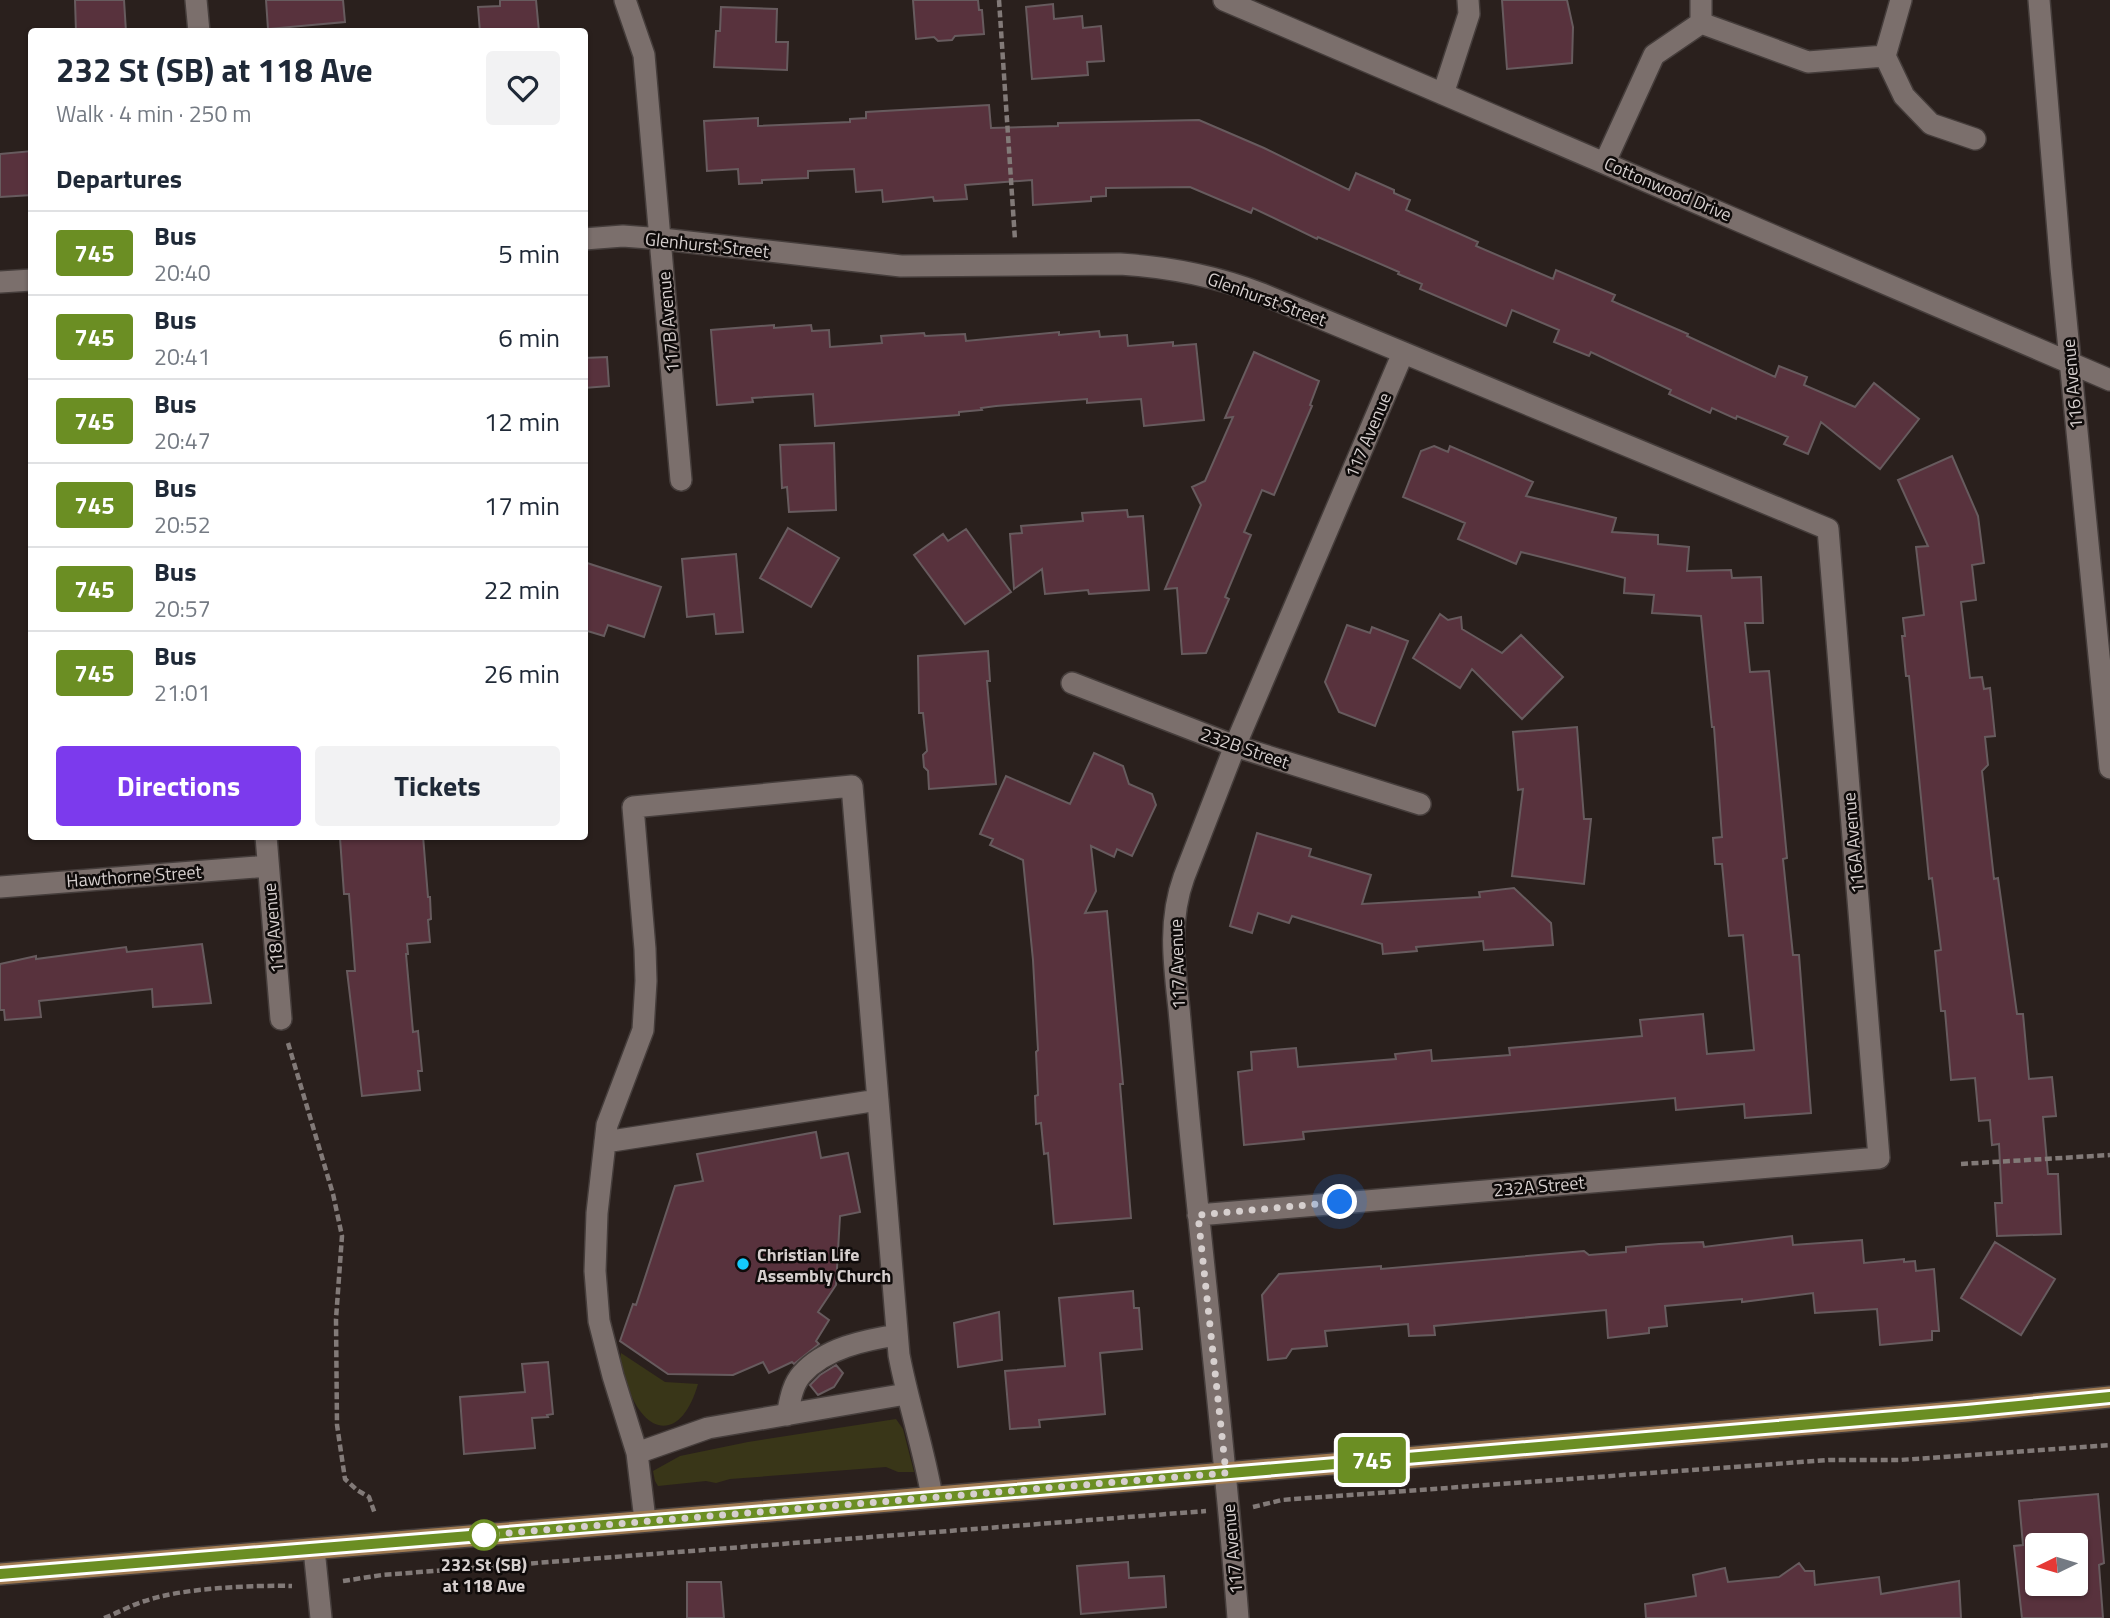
<!DOCTYPE html>
<html lang="en">
<head>
<meta charset="utf-8">
<style>
	:root { --surface:#fff; --page:#f2f2f3; --text:#1f2937; --muted:#747a83; --line:#e0e1e3; --accent:#7c3aed }
	body { margin:0; font-family:"Titillium Web",sans-serif; background:var(--page); color:var(--text); height:100vh; display:flex; flex-direction:column; font-size:26px; white-space:nowrap }
	* { box-sizing:border-box; margin:0 }
	p { font-size:23px; color:var(--muted) }
	.icon { flex:none; width:38px; height:38px; fill:none; stroke:currentColor; stroke-width:2; stroke-linecap:round; stroke-linejoin:round }
	.map { position:relative; flex:1; overflow:hidden }
	.panel { position:absolute; left:28px; top:28px; width:560px; height:812px; display:flex; flex-direction:column; background:var(--surface); border-radius:7px; box-shadow:0 2px 5px #0004 }
	.panel>* { flex:none }
	.badge { padding:0 14px; border-radius:5px; font-size:24px; line-height:46px }
	.needle { width:46px; rotate:265deg }
	.fabs { position:absolute; left:2025px; top:1533px; display:grid; gap:14px }
	.fabs a { display:grid; place-items:center; width:63px; height:63px; border-radius:7px; background:var(--surface); box-shadow:0 2px 5px #0004; font-size:35px }
	.you { position:absolute; width:35px; height:35px; margin:-18px; border:5px solid #fff; border-radius:50%; background:#1a73e8; box-shadow:0 0 0 10px #1a73e833 }
	.map>.badge { position:absolute; translate:-50% -50%; box-shadow:0 0 0 4px #fff }
	h2 { padding:0 28px; font-size:26px; line-height:63px }
	.round { display:grid; place-items:center; flex:none; width:74px; height:74px; border-radius:7px; background:var(--page) }
	.headline { display:flex; align-items:center; justify-content:space-between; height:119px; padding:0 28px }
	h1 { font-size:33px; font-weight:700; line-height:52px }
	.action { display:flex; gap:14px; margin-top:auto; padding:14px 28px }
	.action a { flex:1; height:80px; border-radius:7px; background:var(--accent); color:#fff; font-size:28px; font-weight:700; line-height:80px; text-align:center }
	.action a+a { background:var(--page); color:var(--text) }
	ul { padding:0; list-style:none }
	li { display:flex; align-items:center; gap:21px; height:84px; padding:0 28px; border-top:2px solid var(--line) }
	li div { flex:1 }
	li b { display:block; font-size:26px }
	li em { font-style:normal }
	li .badge { min-width:77px; font-weight:700; text-align:center }
	.map>svg:first-child { display:block }
</style>
</head>
<body>
<div class="map">
<svg width="2110" height="1618" viewBox="0 0 2110 1618">
	<rect width="100%" height="100%" fill="#2a201d"/>
	<path fill="#393618" d="M621,1353L665,1382L698,1384C682,1440 646,1439 627,1385C624,1374 619,1364 621,1353Z
		M896,1419L903,1429L914,1472H898L886,1467L730,1479L716,1483L706,1481L658,1486L655,1481L653,1471L680,1456L748,1442Z"/>
	<path fill="#58323d" stroke="#675b5e" stroke-width="2" fill-rule="evenodd" d="M75,0H124L126,32H76Z
		M266,0H343L345,22L268,29Z
		M500,0H536L539,32H480L478,7L500,6Z
		M913,0H978L979,10H982L984,34L955,36L952,40L938,41L934,37L916,39Z
		M1502,0H1567L1573,27L1572,63L1507,69Z
		M1053,4L1054,19L1082,16L1083,28L1101,26L1104,61L1087,62L1088,75L1032,79L1026,7Z
		M721,7L777,9L776,42H788L787,70L714,67L716,31H720Z
		M989,105L991,128L1058,126V123L1199,120L1264,148L1349,190L1356,173L1394,190V193L1410,200L1406,210L1478,242L1476,246L1553,279L1556,270L1615,295L1612,301L1688,334L1687,336L1775,377L1779,366L1807,377L1804,385L1855,407L1874,383L1919,419L1880,469L1821,422L1808,454L1784,444L1788,437L1737,416L1736,419L1712,408L1710,413L1669,394L1671,390L1591,352L1589,356L1554,342L1559,330L1512,310L1506,326L1420,289L1422,284L1398,274L1399,272L1318,237L1317,239L1253,208L1251,213L1190,187L1106,188V196L1091,197V201L1033,205L1032,180L965,185L967,199L934,201L933,197L883,202L882,190L856,192L854,169L808,171V178L762,180V183L739,184L738,169L707,171L704,121L758,118V126L850,122V119L866,118V112Z
		M32,151V195L0,197V154Z
		M774,325V328L811,325L812,331L829,330L830,347L882,343L881,336L924,333L925,336L965,334L966,341L1059,332V335L1099,331L1100,337L1127,335L1128,346L1173,342V346L1196,344L1204,420L1144,426L1141,399L1087,403V399L996,406L981,408L982,410L959,412V415L815,426L813,394L752,398L753,402L717,405L711,330Z
		M1254,352L1319,381L1310,405L1312,406L1274,495L1262,490L1244,532L1251,535L1225,597L1229,599L1206,653L1182,654L1177,588L1165,589L1201,505L1192,487L1205,481L1233,417L1225,418Z
		M607,357L609,386L584,388V358Z
		M834,443L836,510L789,512L787,487L782,488L780,445Z
		M1434,446L1448,452L1450,446L1533,482L1526,496L1616,518L1612,532L1658,535V544L1689,547L1687,571L1731,570L1732,578L1761,577L1763,623H1745L1750,672L1769,671L1787,858L1783,859L1793,955H1799L1811,1113L1745,1118L1744,1104L1676,1110L1675,1098L1303,1132L1304,1139L1244,1145L1238,1072L1252,1070L1251,1052L1296,1048L1298,1067L1396,1059L1395,1054L1431,1050L1432,1061L1510,1055L1509,1048L1642,1036L1640,1020L1703,1014L1707,1054L1754,1050L1743,935L1729,936L1722,864H1715L1713,838L1722,837L1714,727H1712L1701,616L1652,613L1654,595L1624,593L1625,578L1521,552L1516,564L1458,539L1465,523L1403,497L1421,451Z
		M1952,456L1978,516L1984,563L1972,565L1976,600L1961,602L1970,678L1982,677L1984,689L1990,688L1995,736L1985,737L1988,765L1982,771L1994,879L1998,878L2017,1014H2023L2029,1079L2052,1077L2056,1116L2043,1117L2048,1174H2058L2061,1234L1997,1236L1995,1203H2002L1999,1144L1992,1145L1990,1120L1979,1121L1975,1078L1951,1080L1945,1011H1941L1935,951L1941,950L1932,878L1929,879L1909,676H1906L1902,636H1905L1903,618L1924,615L1916,547L1928,546L1898,480Z
		M1127,510L1128,517L1143,516L1149,590L1089,594L1088,590L1045,594L1042,569L1014,589L1010,534L1022,533L1021,526L1083,521L1082,513Z
		M788,528L839,558L811,607L760,578Z
		M966,529L1011,592L965,624L914,555L943,534L948,541Z
		M736,554L743,632L716,634L714,614L687,617L682,559Z
		M584,562L661,587L644,637L608,625L604,636L584,630Z
		M1440,614L1448,620L1461,617L1462,629L1502,653L1521,635L1563,677L1522,719L1472,669L1460,688L1413,658Z
		M1347,625L1370,633L1372,627L1408,641L1375,726L1339,712L1325,682Z
		M988,651L990,681H987L996,784L929,789L928,771L924,767L923,755L927,751L923,713H919L918,656Z
		M1577,727L1584,819H1591L1584,884L1512,876L1523,789L1518,790L1513,732Z
		M1094,753L1123,766L1129,784L1152,794L1156,805L1132,856L1117,849L1114,857L1091,846L1096,891L1085,913L1107,911L1123,1084H1120L1131,1218L1054,1224L1048,1153L1044,1154L1041,1123L1036,1124L1035,1096L1038,1095L1036,1052L1038,1050L1033,960L1023,860L990,845L993,839L980,834L1006,776L1070,804Z
		M1257,833L1311,849L1309,856L1371,875L1362,904L1480,897L1479,892L1514,888L1551,923L1553,945L1484,950L1483,941L1416,947L1417,951L1383,954L1382,944L1292,916L1289,923L1258,913L1252,933L1230,926Z
		M354,836H423L428,897H430L431,919L428,920L430,942L407,944L408,954H406L413,1032L418,1031L422,1071H418L420,1090L362,1096L347,971H355L349,894H344L340,838Z
		M202,944L211,1003L153,1007L152,989L39,1001L41,1017L5,1020L4,1010H0V964L36,956V959L126,947L127,952Z
		M816,1132L821,1158L848,1153L860,1212L840,1216L836,1285L818,1312L829,1320L816,1341L819,1344L794,1364L792,1362L769,1373L763,1362L733,1375L668,1374L620,1341L633,1304L636,1305L675,1186L703,1181L697,1154Z
		M1792,1236L1793,1245L1862,1240L1864,1263L1904,1259V1262L1915,1261L1916,1271L1934,1269L1939,1331H1932V1340L1880,1345L1877,1309L1815,1313L1813,1293L1742,1302V1299L1665,1306L1667,1326L1649,1328V1333L1608,1338L1606,1310L1434,1326L1435,1335L1409,1336L1408,1324L1325,1331L1327,1346L1292,1349L1286,1358L1268,1360L1262,1295L1279,1274L1381,1266V1269L1584,1251L1589,1255L1626,1252V1247L1659,1244L1703,1242L1704,1247Z
		M1995,1242L2055,1279L2021,1335L1961,1298Z
		M1133,1291L1134,1308H1139L1142,1349L1100,1353L1105,1414L1039,1420L1040,1427L1010,1429L1005,1371L1065,1366L1059,1298Z
		M999,1312L1002,1360L958,1367L954,1323Z
		M548,1362L553,1414L547,1415L548,1417L532,1418L535,1448L464,1454L460,1397L525,1392L522,1364Z
		M836,1365L843,1373L834,1387L818,1395L810,1385L820,1375Z
		M2098,1494L2104,1563L2099,1565L2103,1618H2022L2014,1546L2023,1545L2019,1501ZM2037,1545H2076V1584H2037Z
		M1128,1562L1129,1578L1164,1576L1166,1607L1081,1614L1077,1566Z
		M1799,1563L1805,1571H1814L1815,1585L1879,1577L1881,1594L1959,1581L1961,1618H1646L1645,1604L1696,1596L1693,1575L1725,1568L1728,1582L1779,1577Z
		M687,1582H721L724,1618H687Z"/>
	<g fill="none" stroke-linecap="round" stroke-linejoin="round">
		<defs>
			<path id="minor" d="M196,0L199,32
				M625,0L644,55L681,480
				M1224,0L2110,380
				M1701,0V23
				M1901,0L1885,56L1904,96L1931,124L1975,139
				M2039,0L2061,268L2110,768
				M1701,23L1808,62L1885,56
				M1443,94L1469,14L1468,0
				M1605,162L1654,55L1701,23
				M584,239L623,236L662,239L901,266L1120,264C1169,267 1216,276 1262,294L1828,529L1879,1158L1198,1215
				M0,282L32,280
				M1072,683L1235,746L1420,804
				M266,836L281,1019
				M0,887L268,866
				M605,1142L878,1100
				M787,1415C790,1401 792,1385 802,1374C825,1348 865,1340 897,1335
				M637,1453L708,1428L906,1394
				M645,1520L637,1453L613,1376L599,1321L595,1271L597,1213L607,1125L643,1030L646,981L645,949L633,807L852,786L899,1355C908,1403 924,1449 932,1497
				M314,1549L321,1618
				M1238,1618C1225,1448 1204,1279 1188,1109C1185,1076 1182,1042 1179,1009C1174,964 1168,921 1184,877L1235,746L1403,353"/>
			<path id="major" d="M0,1574C656,1522 1312,1465 1967,1411L2110,1397"/>
		</defs>
		<use href="#minor" stroke="#453d3b" stroke-width="24"/>
		<use href="#major" stroke="#453d3b" stroke-width="24"/>
		<path stroke="#827a78" stroke-width="4.5" stroke-dasharray="7 3.5" stroke-linecap="butt" d="M999,0L1015,240
			M288,1043L333,1194L342,1236L336,1319L337,1425L345,1479L357,1490L369,1497L375,1514
			M1961,1164L2110,1155
			M1253,1507L1282,1500L1829,1460H1900L2110,1445
			M343,1581L382,1575L1206,1511
			M104,1618C118,1613 131,1605 145,1601C181,1588 253,1585 292,1586"/>
		<use href="#minor" stroke="#7b6f6c" stroke-width="21"/>
		<use href="#major" stroke="#a07b52" stroke-width="21"/>
	</g>
	<g fill="none" stroke-linecap="round" stroke-linejoin="round">
		<defs>
			<path id="line" d="M0,1574C656,1523 1311,1465 1967,1411L2110,1397"/>
		</defs>
		<use href="#line" stroke="#fff" stroke-width="16"/>
		<use href="#line" stroke="#6b8e23" stroke-width="10"/>
		<path stroke="#d6cfce" stroke-width="7" stroke-dasharray="0 12.6" d="M484,1535L1226,1473L1198,1215L1340,1202"/>
	</g>
	<circle fill="#14cafb" stroke="#0f0b0a" stroke-width="2.5" cx="743" cy="1264" r="7"/>
	<circle fill="#fff" stroke="#6b8e23" stroke-width="3.5" cx="484" cy="1535" r="14"/>
	<g text-anchor="middle" dominant-baseline="central" stroke-width="5" stroke-linejoin="round" paint-order="stroke">
		<g font-size="18" fill="#d6cfce" stroke="#0f0b0a">
			<text transform="translate(1668 189) rotate(23)">Cottonwood Drive</text>
			<text transform="translate(707 245) rotate(6)">Glenhurst Street</text>
			<text transform="translate(1267 299) rotate(20)">Glenhurst Street</text>
			<text transform="translate(668 322) rotate(-95)">117B Avenue</text>
			<text transform="translate(2072 384) rotate(-95)">116 Avenue</text>
			<text transform="translate(1368 435) rotate(-67)">117 Avenue</text>
			<text transform="translate(1245 748) rotate(19)">232B Street</text>
			<text transform="translate(1853 843) rotate(-95)">116A Avenue</text>
			<text transform="translate(134 876) rotate(-4)">Hawthorne Street</text>
			<text transform="translate(273 928) rotate(-95)">118 Avenue</text>
			<text transform="translate(1177 964) rotate(-92)">117 Avenue</text>
			<text transform="translate(1539 1186) rotate(-5)">232A Street</text>
			<text transform="translate(1232 1549) rotate(-95)">117 Avenue</text>
		</g>
		<g font-size="18" font-weight="bold" fill="#d6cfce" stroke="#0f0b0a" text-anchor="start">
			<text x="757" y="1254">Christian Life<tspan x="757" dy="21">Assembly Church</tspan></text>
		</g>
		<g font-size="18" font-weight="bold" fill="#d6cfce" stroke="#0f0b0a">
			<text x="484" y="1564">232 St (SB)<tspan x="484" dy="21">at 118 Ave</tspan></text>
		</g>
	</g>
</svg>
<div class="fabs">
<a><svg class="needle" viewBox="-14 -14 28 28"><path d="M0-13l5 13h-10z" fill="#e53935"/><path d="M0 13l5-13h-10z" fill="#747a83"/></svg></a>
</div>
<div class="you" style="left:1340px;top:1202px"></div>
<b class="badge" style="left:1372px;top:1460px;background:#6b8e23;color:#fff">745</b>
<section class="panel">
<div class="headline"><div><h1>232 St (SB) at 118 Ave</h1><p>Walk · 4 min · 250 m</p></div><a class="round"><svg class="icon" aria-label="heart" viewBox="0 0 24 24"><path d="M12 20l-8-8c-3-5 5-10 8-4 3-6 11-1 8 4z"/></svg></a></div>
<h2>Departures</h2>
<ul>
<li><span class="badge" style="background:#6b8e23;color:#fff">745</span><div><b>Bus</b><p>20:40</p></div><em>5 min</em></li>
<li><span class="badge" style="background:#6b8e23;color:#fff">745</span><div><b>Bus</b><p>20:41</p></div><em>6 min</em></li>
<li><span class="badge" style="background:#6b8e23;color:#fff">745</span><div><b>Bus</b><p>20:47</p></div><em>12 min</em></li>
<li><span class="badge" style="background:#6b8e23;color:#fff">745</span><div><b>Bus</b><p>20:52</p></div><em>17 min</em></li>
<li><span class="badge" style="background:#6b8e23;color:#fff">745</span><div><b>Bus</b><p>20:57</p></div><em>22 min</em></li>
<li><span class="badge" style="background:#6b8e23;color:#fff">745</span><div><b>Bus</b><p>21:01</p></div><em>26 min</em></li>
</ul>
<div class="action"><a>Directions</a><a>Tickets</a></div>
</section>
</div>
</body>
</html>
